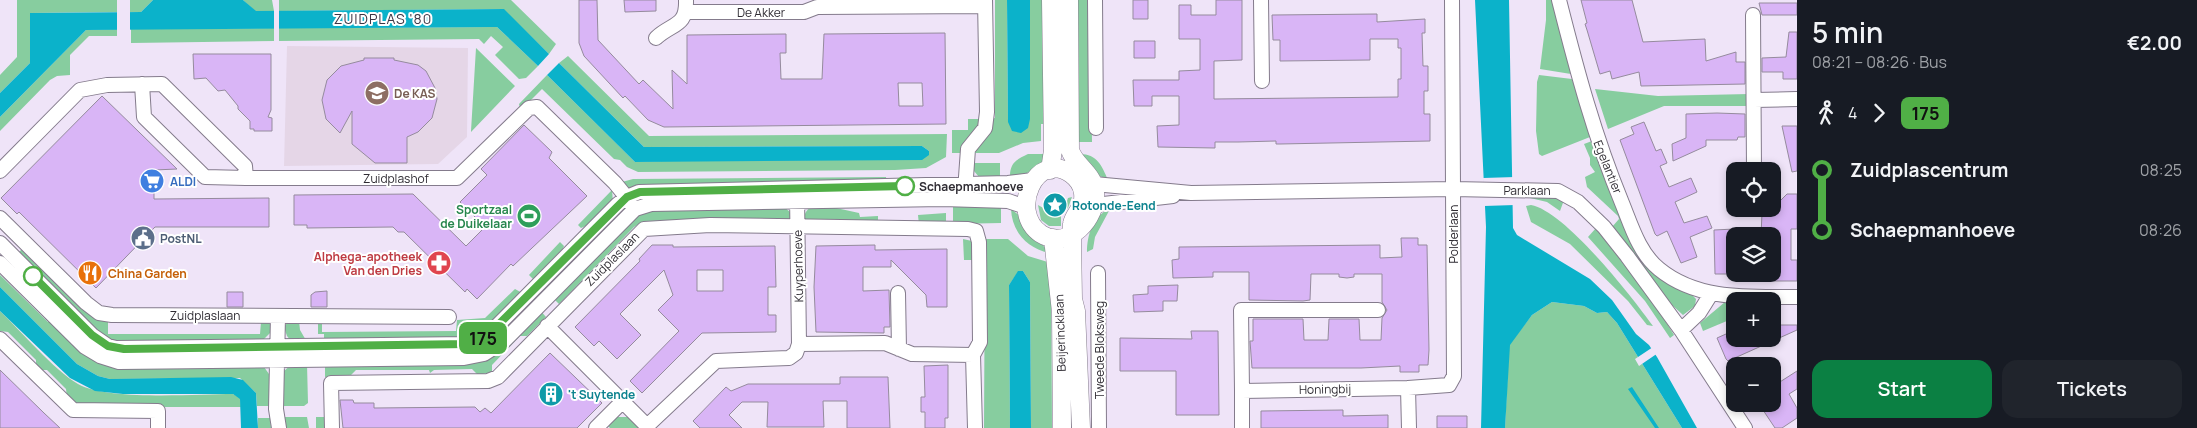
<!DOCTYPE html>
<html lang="en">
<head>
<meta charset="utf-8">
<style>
	:root { --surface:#171b24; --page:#20242c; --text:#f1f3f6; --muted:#9ea1a6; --accent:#0b8043 }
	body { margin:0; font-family:Manrope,sans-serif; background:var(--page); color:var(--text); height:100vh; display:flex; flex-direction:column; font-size:19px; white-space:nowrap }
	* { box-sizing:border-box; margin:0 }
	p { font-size:16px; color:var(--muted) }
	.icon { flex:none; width:28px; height:28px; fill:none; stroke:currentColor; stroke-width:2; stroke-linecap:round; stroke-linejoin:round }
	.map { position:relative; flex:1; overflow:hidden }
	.details { display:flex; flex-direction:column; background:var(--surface); width:400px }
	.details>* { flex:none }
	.badge { padding:0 10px; border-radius:8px; font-size:18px; line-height:32px }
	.buttons { position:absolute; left:1726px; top:162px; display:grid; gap:10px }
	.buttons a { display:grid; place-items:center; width:55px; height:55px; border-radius:10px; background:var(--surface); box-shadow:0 2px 8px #0003; font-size:25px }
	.map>.badge { position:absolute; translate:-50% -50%; box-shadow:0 0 0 2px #fff }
	.legs { display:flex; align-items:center; gap:8px; height:55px; padding:0 15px; font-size:16px }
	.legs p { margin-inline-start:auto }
	.headline { display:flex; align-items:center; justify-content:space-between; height:85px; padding:0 15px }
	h1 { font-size:28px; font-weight:600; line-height:38px }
	.button { display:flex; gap:10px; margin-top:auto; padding:10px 15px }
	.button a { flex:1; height:58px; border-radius:15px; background:var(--accent); color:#fff; font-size:20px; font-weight:600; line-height:58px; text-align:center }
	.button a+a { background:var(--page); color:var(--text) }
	ul { padding:0 15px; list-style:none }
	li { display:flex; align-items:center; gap:18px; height:60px; font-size:19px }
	li i { display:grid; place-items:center; width:8px; height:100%; margin:0 6px; background:currentColor }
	li i::after { content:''; width:12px; height:12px; margin:-6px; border:4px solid; border-radius:50%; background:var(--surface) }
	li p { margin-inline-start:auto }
	li:first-child i { background:linear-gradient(#0000 50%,currentColor 0) }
	li:last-child i { background:linear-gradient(currentColor 50%,#0000 0) }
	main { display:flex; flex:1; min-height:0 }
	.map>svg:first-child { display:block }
</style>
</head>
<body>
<main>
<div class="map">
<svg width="1797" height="428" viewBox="0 0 1797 428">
	<rect width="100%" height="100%" fill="#efe4f8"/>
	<path fill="#e5d6e7" d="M287,46L468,48L467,137L438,164L284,166Z"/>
	<path fill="#87cd9f" d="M17,0H117V12L30,13V63L0,93V75L17,57Z
		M130,0H153L141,12H130Z
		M243,0H272L274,11H255Z
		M279,0H511L556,44L549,54L503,9L279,11Z
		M995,0H1007L1008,122L1030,119V0H1047L1044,124H1041V141L1023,143L999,153H974L991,129V119L995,118Z
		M1075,0H1090L1092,142H1076Z
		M1546,0H1554L1571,74L1540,69L1546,20Z
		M497,27L538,66L526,78L519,79L495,55L503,47L491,36L484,44L479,39L279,41V28Z
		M274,28V41L131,43V29Z
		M117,29V36H89L70,55V75L57,76L50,80L0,131V117L86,30Z
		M476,48L515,86L471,132V131Z
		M568,56L649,136L947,134L946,157L926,168L895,170L638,172L627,167L620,160L614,159L542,89L523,108H520L519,104L547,75L635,162L929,151L922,146L644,147L559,63Z
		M1539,75L1572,79L1590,137L1542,156L1539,154L1536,131L1537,82Z
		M1595,89L1658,96L1749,94V106H1664L1608,129Z
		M968,119H979V126L961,153H952V130H968Z
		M1592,141L1625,226L1696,299L1695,306L1683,315L1672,305L1612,227L1619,219L1618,216L1587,187L1585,177L1595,172L1590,165V158L1584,144Z
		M1028,154H1047C1040,169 1026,176 1010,176C1010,163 1017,159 1028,154Z
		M1080,154C1097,154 1102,166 1108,180L1098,175Z
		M973,163H1000V178L979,177L974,171Z
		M886,177L887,183L630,189L622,182L633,179Z
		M612,190L613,202L595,222L581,228L578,225Z
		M1072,197L1068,208L1061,213V226H1049L1041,220L1038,205L1054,214L1065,207L1068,198Z
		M1526,197H1555L1564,200L1560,211L1547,202Z
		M953,204L1001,205V223L953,224Z
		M1531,205C1565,211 1632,297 1653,326L1647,325L1628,301L1570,244L1531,222L1526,206Z
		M827,206L859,213L860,217L878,216V221H808L804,218C806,205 816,206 827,206Z
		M784,207L790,212L791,219L644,221L634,227L559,304L552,297L623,224L644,211Z
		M1011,209L1020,216L1049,253C1027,248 1012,232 1011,209Z
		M1110,209L1095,237L1093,249L1087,252C1087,235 1093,215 1110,209Z
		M946,213V224L919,225L918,215Z
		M1596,228L1656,306L1674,335L1670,338L1645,301L1588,237Z
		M963,239L972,241L975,260H964Z
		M985,239H1008L1028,256L1051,263L1052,428H1031L1030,282L1023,271L1018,272L1009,285L1010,428H984Z
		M560,242L564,246L559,258L536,282L529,275Z
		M23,248L108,319V334H260L261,322H269L273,330L263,340L123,343L107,339L66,304L68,301L19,252Z
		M0,275L48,322L51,319L94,357L264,367L269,374L270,406H257L256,393L240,378L110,379L98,376L77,364L0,287Z
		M515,289L524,294L498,321L473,338L324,342V334H318V321H322V332L456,331L457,320L485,318Z
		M1552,302L1584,306L1597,313L1607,312L1617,323L1682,428H1505L1509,345L1532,315Z
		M1725,302H1735L1734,318L1703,331L1700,323Z
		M539,309L546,317L527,336H520L492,365V372L478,375L472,369L434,370L430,373L429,370H356L350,376L325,377V363L467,361Z
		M0,311C21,331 54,370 78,384C108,401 196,394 233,394L240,398L241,407H163L74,403L67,397L66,389L47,370H40L36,367V360L8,332L0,331Z
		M299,321L300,330L307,342L291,341L287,336L284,327L287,323Z
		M307,364L308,403L304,406H283L284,371L291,365Z
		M282,417H307L309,428H284Z
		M316,417H325V428H316Z
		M615,417H632L643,428H610L607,425Z
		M258,418H270L271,428H258Z"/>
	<path fill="#0bb2ca" d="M153,0H243L256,11L504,9L549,54L538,66L497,27L86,30L0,117V93L30,63V13L141,12Z
		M1007,0H1030V119L1028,128L1021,133L1012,131L1008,122Z
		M1475,0H1509L1513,228L1517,235L1590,279L1612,300L1636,334L1649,345L1657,357L1697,428H1682L1617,323L1607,312L1597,313L1584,306L1552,302L1532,315L1510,345L1505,428H1481L1486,227Z
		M559,63L644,147L922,146L929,151V155L922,160L635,162L547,75Z
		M1018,271H1023L1030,282L1031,428H1010L1009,285Z
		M0,287L77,364L98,376L110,379L231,377L243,380L256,393L258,428H241L240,399L233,394H123L95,391L70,378L0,311Z
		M1632,387L1659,428H1655L1628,389Z"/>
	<path fill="#efe4f8" d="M279,8V31H274V9Z
		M117,10H130V32H117Z
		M1515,177V205L1484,206L1483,178Z
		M1653,347L1658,353L1639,366L1635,359Z"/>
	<path fill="#d9b5f6" stroke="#958b9d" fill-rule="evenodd" d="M579,0H597L598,40L639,84L643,80L673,109L672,70L687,84V35L786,34V53H780L781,79H822L824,34L945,33L946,124L664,127L648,120L625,96L623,98L584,56L579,43ZM898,83H922L923,106H899Z
		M624,0H656V11L625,12Z
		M1133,0H1148V19H1133Z
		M1216,0H1242V60L1214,61V99L1398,97V79H1401V48H1398V39H1370V60L1280,61V40H1273L1272,15L1377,14V22L1425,19V33H1422L1423,66H1428V91H1424V114H1430V141L1280,144H1276V141L1238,142H1215V148L1158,147L1157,126L1179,125V96H1152V106H1134L1133,80H1179V71L1200,70V39H1179V5H1191V15H1216Z
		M1581,0H1632L1643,42L1705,39L1706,61L1736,52V62H1745V84L1641,86L1639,72L1612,79L1610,71L1600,74L1587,30L1585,24L1587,23Z
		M1759,3H1797V15H1762Z
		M1789,32H1797V79H1783V72H1762V58L1786,57Z
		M1134,41H1155V58H1134Z
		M193,54H271V110L268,117L272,118V131H254V129H250V121L238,109V106L225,90L218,91L206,78L194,79Z
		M364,58H394V60L418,65L426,71L435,88L437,99L432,118L418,132L407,137V163H375L352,144V111L340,133L326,119L322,100L327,80L341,66L364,60Z
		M102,96L177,169L154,170V199L269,198V227H155L96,288L19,212L17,214L1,198Z
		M1717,113L1745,114V137H1738L1737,140H1706V146L1673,161L1672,144L1686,138V114Z
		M1644,122L1656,151L1661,149L1667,163L1660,166L1669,187L1691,178L1697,192L1675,202L1684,223L1707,216L1712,228L1690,237L1697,257L1681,263L1667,231L1657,236L1655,234L1620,140L1634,134L1631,127Z
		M524,125L552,152L549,158L587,196L513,266L511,264L477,299L467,289L465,292L404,232H398L393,227L307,228V225H294V195L413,194L466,246L485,227L460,202L487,175L481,169Z
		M1782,126H1797V171L1792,172Z
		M1787,194H1797V229H1791V260H1797V281H1772V236H1761L1762,213H1768Z
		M1735,229V274H1715L1714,230Z
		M1401,238H1418V245H1427L1429,350L1428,365H1419V372H1400V366L1361,368H1252L1250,341H1253V319H1303L1304,340H1328L1329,319H1359L1360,340H1381L1382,318L1387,310L1382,302V274H1354V277L1347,278L1339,277V274H1311L1310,300L1303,301L1249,300V272H1213V277L1173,278L1172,260L1179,259V247L1380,245V258L1402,257Z
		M652,245H673V247L775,246L776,287H768V315H776V332L702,333L642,393L630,381L679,331L658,310L673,295L664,270L620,314L641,335L617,359L599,341L594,346L575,327L640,261L639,259ZM697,270H723V291H697Z
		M875,245V250L947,249V307H927L926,295L891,260V267H863V291L889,290L890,327H884V333L816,332L814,287L816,246Z
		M1178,285L1177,301H1163V311L1134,312L1133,295L1148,294V286Z
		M327,291V307H311V295L315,292Z
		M227,292H243V307H227Z
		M1774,325H1797V330L1728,361L1726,359L1717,338L1735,330V339H1774Z
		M1191,331H1218L1219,415H1176V371H1120V338L1192,339Z
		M550,353L602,403L577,428H343L340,400H353L354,403H374V408L475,407L480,412L485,408L491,413Z
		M948,365V418H945V428H925V412H921V397H925L924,366Z
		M0,370L44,413L60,428H0Z
		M1797,371V389L1789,394L1797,408V418L1782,428H1775L1763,410L1772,404V387Z
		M840,377H888L890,428H847V401H823L824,427H767L768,402H742L729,415L742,428H700L693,421L726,387L731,391L748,384H840Z
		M1343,410V416L1388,415V428H1261V411Z
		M1437,416H1467V428H1437Z"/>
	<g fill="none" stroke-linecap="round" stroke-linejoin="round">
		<defs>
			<path id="minor" d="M1095,0L1096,128
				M1261,0L1262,81
				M1559,0C1577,71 1594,135 1622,203C1631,225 1639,253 1659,269C1698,301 1750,297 1797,297
				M687,12H804L817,7L985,6
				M1753,15L1754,171
				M656,38C672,23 687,27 686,0
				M142,84L144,117L205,177L246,178
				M1754,100L1797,99
				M0,171L80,90L107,85L162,84L245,166L246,178H457L529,108L537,107L615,183L632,204
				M1094,184L1191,193L1453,189L1558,191L1578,202L1604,227L1627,256L1681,330L1745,428
				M965,191L968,149L985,128L987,112L985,0
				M797,195L799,344
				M1095,205L1173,196
				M0,218L86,303L99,313L112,315L449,317
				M0,243L92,335L108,346L116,348L468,344L489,334L618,204L627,197L639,192L1008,183L1033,180
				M0,263L85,347L100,356L119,362L464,358L484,354L504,341L635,209L651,204L943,199L1008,201L1026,207
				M1098,273L1099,428
				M898,293L899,349
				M278,316L276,409L279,428
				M547,326L649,428
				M1681,330L1699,313L1711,294
				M0,339L73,410L158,411V428
				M1242,391L1241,310H1378
				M647,426L716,361L789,358L796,353L799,344L885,343L912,354L973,355
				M332,428L331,383L488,381L498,377L644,229L710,225L968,229L976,231L979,242L980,342L973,355L975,428
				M596,428L622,402
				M1242,428V391L1408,388
				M1409,428L1408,388L1449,385L1454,376L1452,0"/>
			<path id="major" d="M1069,0L1070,150C1075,166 1093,173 1095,191C1098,218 1068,251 1041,234C1008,212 1036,149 1071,174C1078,179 1082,185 1083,193C1085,209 1074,212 1072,224C1071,228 1072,234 1072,239L1073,299L1076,311L1081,428
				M1050,170L1053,150L1051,0
				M1053,238L1061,312L1062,428"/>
		</defs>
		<use href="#minor" stroke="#847b8c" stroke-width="16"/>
		<use href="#major" stroke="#847b8c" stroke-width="19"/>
		<use href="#minor" stroke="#fff" stroke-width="14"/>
		<use href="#major" stroke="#fff" stroke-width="18"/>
	</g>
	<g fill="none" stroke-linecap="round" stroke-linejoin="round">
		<defs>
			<path id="line-1" d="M33,276L92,335L108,346L124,349L468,344L479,341L496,327L627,197L640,192L905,186"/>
		</defs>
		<use href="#line-1" stroke="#fff" stroke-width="11"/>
		<use href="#line-1" stroke="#50af46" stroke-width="8"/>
	</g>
	<defs>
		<symbol id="school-disc" viewBox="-11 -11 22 22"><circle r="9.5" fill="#8d6e63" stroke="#fff"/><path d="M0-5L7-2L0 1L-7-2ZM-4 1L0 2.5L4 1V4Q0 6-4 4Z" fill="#fff"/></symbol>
		<symbol id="supermarket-disc" viewBox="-11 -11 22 22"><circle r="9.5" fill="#3f7fe0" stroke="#fff"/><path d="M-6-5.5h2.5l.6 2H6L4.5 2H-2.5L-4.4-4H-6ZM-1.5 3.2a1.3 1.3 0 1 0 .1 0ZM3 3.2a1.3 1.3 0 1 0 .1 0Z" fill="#fff"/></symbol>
		<symbol id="sight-disc" viewBox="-11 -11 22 22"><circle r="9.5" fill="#0f9aa8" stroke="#fff"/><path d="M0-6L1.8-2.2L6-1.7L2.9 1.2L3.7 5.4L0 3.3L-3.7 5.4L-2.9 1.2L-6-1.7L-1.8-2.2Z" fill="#fff"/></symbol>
		<symbol id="stadium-disc" viewBox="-11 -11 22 22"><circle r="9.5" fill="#2e9e5b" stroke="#fff"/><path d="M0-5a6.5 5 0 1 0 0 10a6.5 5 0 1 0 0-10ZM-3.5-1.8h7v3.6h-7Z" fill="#fff"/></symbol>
		<symbol id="civic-disc" viewBox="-11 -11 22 22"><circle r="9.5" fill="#5c6f8a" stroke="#fff"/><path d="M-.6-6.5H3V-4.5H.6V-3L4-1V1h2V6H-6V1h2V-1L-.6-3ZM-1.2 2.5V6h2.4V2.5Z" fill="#fff"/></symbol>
		<symbol id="pharmacy-disc" viewBox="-11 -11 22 22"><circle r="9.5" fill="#e0444e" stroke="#fff"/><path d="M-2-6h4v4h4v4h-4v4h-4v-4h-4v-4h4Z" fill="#fff"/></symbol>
		<symbol id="restaurant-disc" viewBox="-11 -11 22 22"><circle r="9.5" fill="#e8710a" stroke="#fff"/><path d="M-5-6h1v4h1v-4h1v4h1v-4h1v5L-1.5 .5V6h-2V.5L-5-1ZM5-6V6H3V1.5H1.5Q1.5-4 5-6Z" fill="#fff"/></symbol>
		<symbol id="building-disc" viewBox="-11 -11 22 22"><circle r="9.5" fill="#0f9aa8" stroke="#fff"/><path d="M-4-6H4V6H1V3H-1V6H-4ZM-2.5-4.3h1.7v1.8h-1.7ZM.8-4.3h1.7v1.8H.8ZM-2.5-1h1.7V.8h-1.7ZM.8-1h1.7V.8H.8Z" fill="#fff"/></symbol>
	</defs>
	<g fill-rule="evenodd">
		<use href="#school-disc" x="363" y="79" width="28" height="28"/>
		<use href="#supermarket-disc" x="138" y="167" width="28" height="28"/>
		<use href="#sight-disc" x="1041" y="191" width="28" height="28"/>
		<use href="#stadium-disc" x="515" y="202" width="28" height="28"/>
		<use href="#civic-disc" x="129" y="224" width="28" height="28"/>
		<use href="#pharmacy-disc" x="425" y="249" width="28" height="28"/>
		<use href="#restaurant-disc" x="76" y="259" width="28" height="28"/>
		<use href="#building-disc" x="537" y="380" width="28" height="28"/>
	</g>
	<g fill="#fff" stroke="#50af46" stroke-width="2.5">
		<circle cx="905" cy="186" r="9"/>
		<circle cx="33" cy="276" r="9"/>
	</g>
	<g text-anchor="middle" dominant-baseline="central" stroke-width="4" stroke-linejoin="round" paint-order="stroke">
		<g font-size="12" fill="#2f2c33" stroke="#fff">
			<text x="761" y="12">De Akker</text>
			<text transform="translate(1608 167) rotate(68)">Egelantier</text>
			<text x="396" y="178">Zuidplashof</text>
			<text x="1527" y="190">Parklaan</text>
			<text transform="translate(1453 234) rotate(-90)">Polderlaan</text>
			<text transform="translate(612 259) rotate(-45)">Zuidplaslaan</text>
			<text transform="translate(798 266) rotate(-91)">Kuyperhoeve</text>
			<text x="205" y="315">Zuidplaslaan</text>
			<text transform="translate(1060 333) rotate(-92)">Beijerincklaan</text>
			<text transform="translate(1099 350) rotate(-90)">Tweede Bloksweg</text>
			<text transform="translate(1325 389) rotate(-1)">Honingbij</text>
		</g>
		<g font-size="12" font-weight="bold" fill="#785e54" stroke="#fff" text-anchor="start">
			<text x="394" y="93">De KAS</text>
		</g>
		<g font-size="12" font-weight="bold" fill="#366cbe" stroke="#fff" text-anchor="start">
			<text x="170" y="181">ALDI</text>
		</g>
		<g font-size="12" font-weight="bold" fill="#2f2c33" stroke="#fff" text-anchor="start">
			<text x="919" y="186">Schaepmanhoeve</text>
		</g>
		<g font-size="12" font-weight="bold" fill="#0d838f" stroke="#fff" text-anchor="start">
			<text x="1072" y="205">Rotonde-Eend</text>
			<text x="568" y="394">'t Suytende</text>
		</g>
		<g font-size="12" font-weight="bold" fill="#27864d" stroke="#fff" text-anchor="end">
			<text x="512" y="209">Sportzaal<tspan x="512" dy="14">de Duikelaar</tspan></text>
		</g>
		<g font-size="12" font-weight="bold" fill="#4e5e75" stroke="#fff" text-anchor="start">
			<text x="160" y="238">PostNL</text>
		</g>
		<g font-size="12" font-weight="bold" fill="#be3a42" stroke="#fff" text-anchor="end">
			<text x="422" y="256">Alphega-apotheek<tspan x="422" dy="14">Van den Dries</tspan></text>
		</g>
		<g font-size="12" font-weight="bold" fill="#c56008" stroke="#fff" text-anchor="start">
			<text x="108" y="273">China Garden</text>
		</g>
		<g font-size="14" letter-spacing="1" fill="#3e3645" stroke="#fff">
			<text x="383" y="18">ZUIDPLAS '80</text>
		</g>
	</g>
</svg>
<div class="buttons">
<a><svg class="icon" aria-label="locate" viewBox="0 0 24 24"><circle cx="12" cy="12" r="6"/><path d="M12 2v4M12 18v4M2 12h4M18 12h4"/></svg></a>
<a><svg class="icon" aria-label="layers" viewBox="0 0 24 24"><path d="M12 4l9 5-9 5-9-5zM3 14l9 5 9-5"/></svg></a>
<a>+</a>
<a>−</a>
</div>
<b class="badge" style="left:483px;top:338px;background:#50af46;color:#111">175</b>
</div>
<section class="details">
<div class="headline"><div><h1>5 min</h1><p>08:21 – 08:26 · Bus</p></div><b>€2.00</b></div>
<div class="legs"><svg class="icon" aria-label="walk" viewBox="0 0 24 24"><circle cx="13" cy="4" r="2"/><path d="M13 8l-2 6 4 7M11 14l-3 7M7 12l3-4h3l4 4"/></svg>4<svg class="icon" aria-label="forward" viewBox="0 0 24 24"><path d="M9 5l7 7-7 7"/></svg><b class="badge" style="background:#50af46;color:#111">175</b></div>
<ul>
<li><i style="color:#50af46"></i><b>Zuidplascentrum</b><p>08:25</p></li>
<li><i style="color:#50af46"></i><b>Schaepmanhoeve</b><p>08:26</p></li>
</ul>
<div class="button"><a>Start</a><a>Tickets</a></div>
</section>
</main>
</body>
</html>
